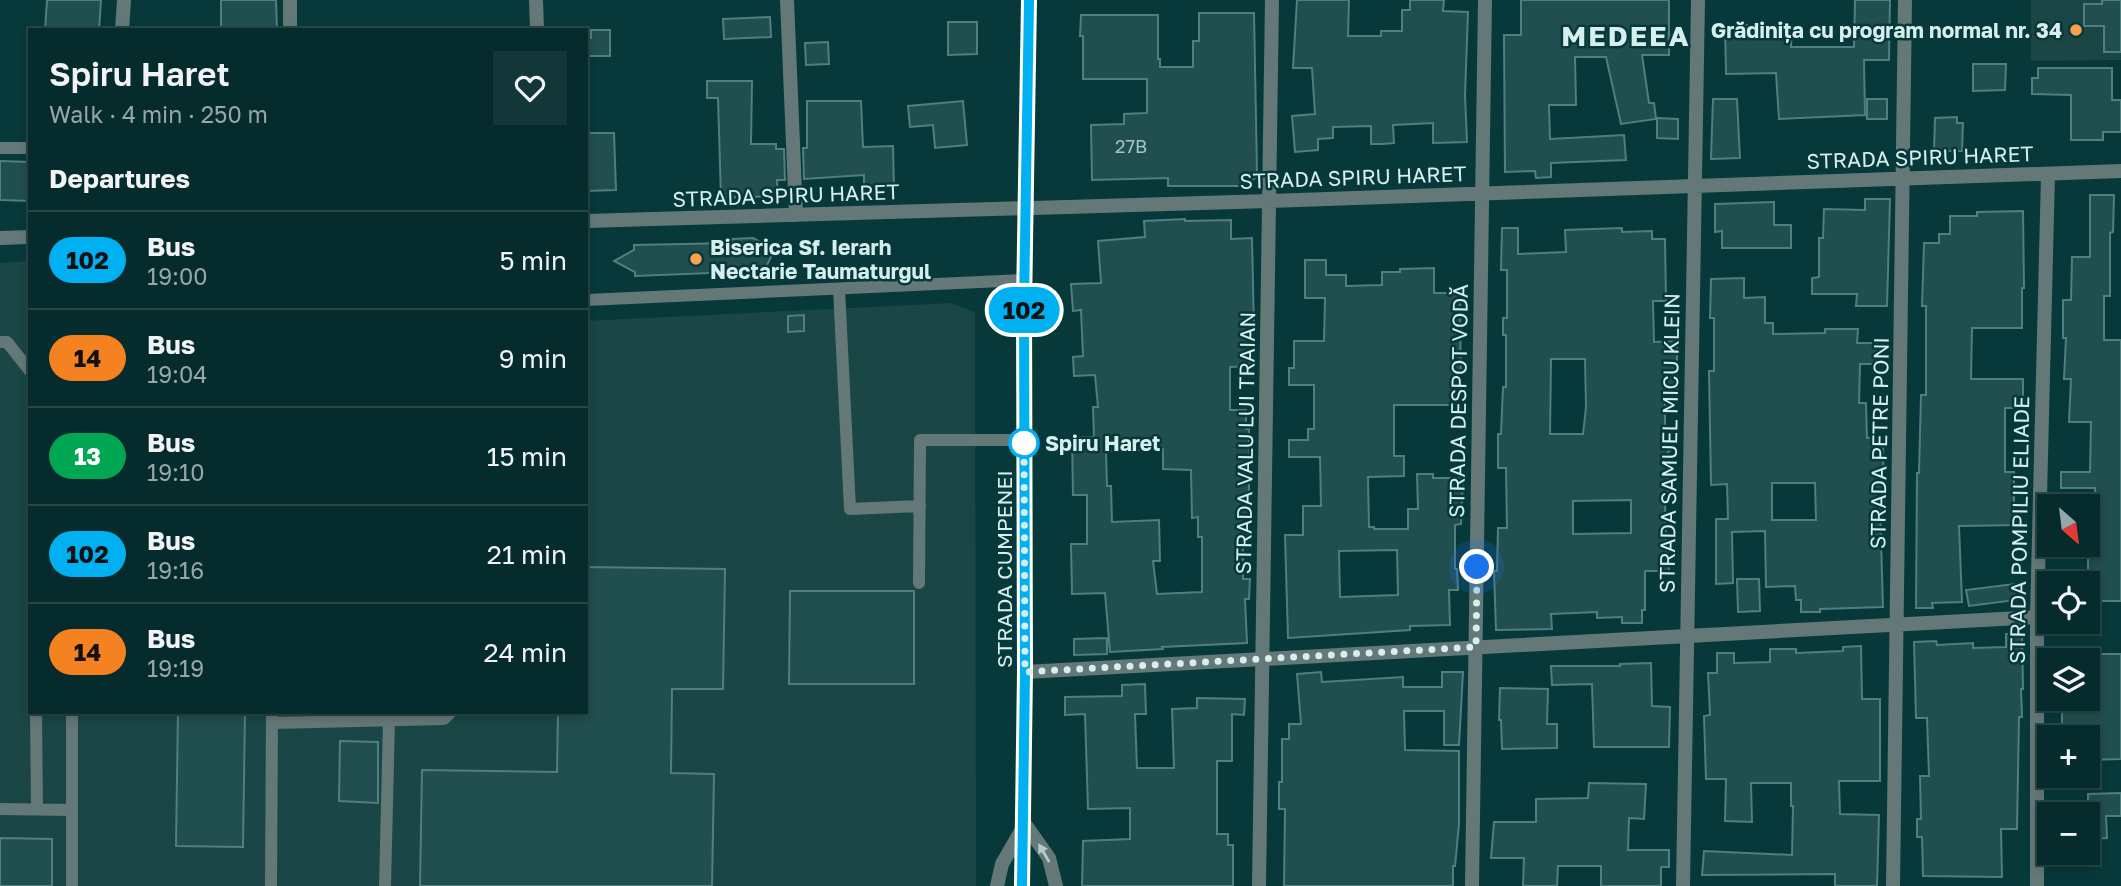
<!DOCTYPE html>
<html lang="en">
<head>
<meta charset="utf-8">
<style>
	:root { --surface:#052b2c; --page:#133738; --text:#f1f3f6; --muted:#97a7a9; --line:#264748 }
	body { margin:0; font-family:"Golos Text",sans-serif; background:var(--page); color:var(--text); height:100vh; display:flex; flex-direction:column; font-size:26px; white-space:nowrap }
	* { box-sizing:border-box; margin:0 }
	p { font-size:23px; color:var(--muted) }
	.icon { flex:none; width:38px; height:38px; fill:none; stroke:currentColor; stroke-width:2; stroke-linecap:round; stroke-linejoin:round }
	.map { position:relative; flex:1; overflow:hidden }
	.sheet { position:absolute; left:28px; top:28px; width:560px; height:686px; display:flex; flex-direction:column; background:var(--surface); border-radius:0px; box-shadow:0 4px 10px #0003,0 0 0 2px var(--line) }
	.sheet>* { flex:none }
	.badge { padding:0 14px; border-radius:23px; font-size:24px; line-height:46px }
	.needle { width:46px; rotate:152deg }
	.fabs { position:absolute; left:2037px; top:494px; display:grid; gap:14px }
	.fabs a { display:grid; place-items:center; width:63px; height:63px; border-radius:0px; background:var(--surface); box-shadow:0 4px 10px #0003,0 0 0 2px var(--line); font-size:35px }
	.you { position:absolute; width:35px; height:35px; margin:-18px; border:5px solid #fff; border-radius:50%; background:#1a73e8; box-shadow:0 0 0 10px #1a73e833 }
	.map>.badge { position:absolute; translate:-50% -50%; box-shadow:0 0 0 4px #fff }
	h2 { padding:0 21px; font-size:26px; line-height:63px }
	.round { display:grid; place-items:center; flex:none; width:74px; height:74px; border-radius:0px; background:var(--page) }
	.summary { display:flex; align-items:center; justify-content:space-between; height:119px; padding:0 21px }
	h1 { font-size:33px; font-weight:600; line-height:52px }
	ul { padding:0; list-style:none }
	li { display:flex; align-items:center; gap:21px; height:98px; padding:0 21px; border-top:2px solid var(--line) }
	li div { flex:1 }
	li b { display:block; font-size:26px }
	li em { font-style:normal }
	li .badge { min-width:77px; font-weight:700; text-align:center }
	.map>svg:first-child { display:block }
</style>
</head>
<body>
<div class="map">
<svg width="2121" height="886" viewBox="0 0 2121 886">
	<rect width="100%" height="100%" fill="#07393a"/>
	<path fill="#1a4646" d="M2031,0H2121V60L2031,61Z
		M30,261V712H586V321L952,303L975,313L976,886H0V263Z"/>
	<path fill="#214e4f" stroke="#517e7e" stroke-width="2" fill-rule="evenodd" d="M47,0H101L99,30H45Z
		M221,0H276L277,30H221Z
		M1297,0H1349L1348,36H1381V31H1402V10H1410V0H1444L1443,11L1468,12L1465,95L1467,142L1433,143V123L1393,125L1394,143L1383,144H1371V126L1333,127V138L1318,139V150L1295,152L1292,116L1315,114L1312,68H1293Z
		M1521,0H1669V55H1642L1649,103H1654L1656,119L1621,124L1606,57H1575L1576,105H1549L1550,139L1624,135L1626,160L1551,163V177L1536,178L1535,171L1505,172L1504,35H1521Z
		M1855,0H1890L1889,60H1864L1865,115L1779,119L1776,73L1726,74L1725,25H1792L1791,47H1854Z
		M2102,0H2121V52H2104V26H2084V4H2102Z
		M1199,13H1254L1257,173L1255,178L1243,186H1168V178L1092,180L1091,125L1124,124V114L1147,113V79H1083V36H1080L1081,15H1158V59H1160V67H1193V41H1199Z
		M770,17L771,37L724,39L723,19Z
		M948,22H977V54L948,55Z
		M591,30H610V56H586V38H591Z
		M828,42L829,64L806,65L805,43Z
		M1973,64H2006L2005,90L1973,91Z
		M2038,68H2112V100H2121V132H2103V140H2071V95L2032,94V78H2038Z
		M707,81H752L751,144H776V149H784L785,180H777L778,196L721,198L718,98H707Z
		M1713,99H1737L1740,158L1711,159Z
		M1867,99H1887V119H1867Z
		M807,101H861L863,147L893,146L894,188H864V175L804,179L803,148H807Z
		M963,101L967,145L935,148L933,125L910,127L908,106Z
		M1957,117V123H1963L1962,151H1934L1935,118Z
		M1657,118L1678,119V139L1657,138Z
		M589,133H614L616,190L586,191V143H589Z
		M0,161L30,162V201L0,200Z
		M2090,195H2114L2113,232L2110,233V296H2104V340H2121V601H2088V520H2096L2095,488H2061V472H2090L2091,422H2069L2071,379H2064L2066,338H2063V300H2071L2072,257H2090Z
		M1865,199H1890L1887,306H1856L1857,294H1812V278L1819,277V238H1823L1824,209L1865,210Z
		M1774,202V225H1791V248H1722V231L1715,232V204Z
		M2023,211L2024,288H2022V328H1972L1971,379H2023V408H2005V472H2014V505H2020V525L1959,526L1962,602L1932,603L1933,608H1916L1917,473H1919L1921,395H1926V306H1922L1924,243H1939V234H1950V216H1977V212Z
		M1185,219V221L1231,220V239L1252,238L1254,331H1249V366L1230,367V410H1246V429H1249V536L1243,537V579H1250L1249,599H1245L1247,643L1162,647L1163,649L1110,652L1105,593L1072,594L1071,544H1087V495H1073L1072,438L1094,437L1093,407H1098L1095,375L1074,376L1073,357L1083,356L1081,310L1073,311L1071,284L1101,283L1098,241L1145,237L1144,221ZM1163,449V469L1191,470L1192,518L1198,517V537H1202V592L1157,594L1153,561H1160L1159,520L1112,522L1111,486H1107L1106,451Z
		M1502,228H1518V254L1566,252L1565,230L1622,228V232L1652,231V239H1665L1666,301H1653L1654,342L1677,341V402H1665V434H1670V451H1668V499H1665L1666,553H1668L1669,571H1645V610H1642V623H1622V617L1597,618V612L1551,614L1552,629L1496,630L1494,571H1497L1498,528H1507L1506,468H1498V434H1501L1503,387H1506V335H1503V318H1507V270H1501ZM1551,359H1585L1586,407L1583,434H1550ZM1631,500V533L1573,534V501Z
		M753,238L766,245L771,257L766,267L752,277H735V272L635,276V272L614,261L634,250V245L732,243V239Z
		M1305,260H1326V275H1346V286L1382,285V272H1400V269L1434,268V293H1460L1461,405H1394V456H1404V476L1368,477L1369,527H1374V529H1408V509H1418L1417,474H1433V478H1463L1461,524L1455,525V569H1457L1458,590H1449L1450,625L1410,626V630L1288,638L1285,535H1303V506H1321L1320,457H1289V440H1308V429H1314V385H1289V368H1294V341H1324L1325,298H1305ZM1397,550L1398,595L1340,597L1339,551Z
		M1744,278V298L1765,297V323H1773V334L1825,333V329H1858L1857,343H1883V364H1860L1859,403H1866L1867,438H1883L1884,507H1880L1883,607L1820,609V612H1801V600H1796L1795,586L1766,587L1765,531L1732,532L1733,583L1716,584V519H1728L1727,484L1711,485L1709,371H1714V318H1710L1711,279ZM1772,483H1815L1816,520H1772Z
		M804,315V331L788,332V316Z
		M586,567L725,569L723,689H672L671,773L714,774L712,886H420L422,770L557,772L558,712H586Z
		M1737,579H1759L1760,611L1738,612Z
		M2014,584L2016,600L1969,606L1966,590Z
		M790,591H914V684H789Z
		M2006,634H2022L2023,689H2021L2022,717H2019L2017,829H2001L2002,877L1923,876L1922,837H1917V819H1921L1920,776H1929L1927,718H1916L1914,642L1936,641L1937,645L1973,643V648L2006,647Z
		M1107,638V654L1074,655V639Z
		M1861,646L1862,699H1880V781H1839L1840,814L1879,815L1877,886H1835V874L1702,875L1704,851L1792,855L1793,806H1791V783H1751L1752,822L1725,821L1726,779H1706L1704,716L1710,715L1708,673H1717V653H1734V663L1770,662V649H1796V653L1843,651V647Z
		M2092,654H2121V759L2088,760V737H2062V698H2088Z
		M1651,663L1652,706L1670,707L1669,747H1594L1592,684L1552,685L1551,666H1620V664Z
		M1321,672L1322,682L1403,677V687H1442V672H1463L1459,745H1444V711H1404L1405,750L1459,751V824L1455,866H1453V886H1284L1285,809H1279V782H1282V739H1289V724H1301L1297,674Z
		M1145,684L1146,714H1135L1137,768H1174L1172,709L1197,708V698L1245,699L1244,715L1232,714V761H1217V834H1228V845H1233V886H1082L1083,841L1130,839V808L1088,809L1085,714L1065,715V697L1122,696V685Z
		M1500,688L1548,689L1547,724H1557V748L1502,749L1501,720H1499Z
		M178,712H245L243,847L176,846Z
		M340,741L378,742V803L339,801Z
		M1589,783L1646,784L1644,819L1629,818L1628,850H1669V867H1661V886H1601V866H1558L1557,886H1523L1524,858H1491L1494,822H1536V799L1588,798Z
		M2121,793V816H2106L2107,838L2088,839V794Z
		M0,838L52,839V886H0Z"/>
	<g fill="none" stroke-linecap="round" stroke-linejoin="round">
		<path stroke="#657878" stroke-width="12" d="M0,148H30
			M839,289L850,509L920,506
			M586,300L1025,280
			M0,342H7L30,371
			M919,583L920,440H1024
			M36,712L37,809
			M272,723L444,719L451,712
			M0,809L72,810
			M72,886V712
			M271,886L272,712
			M385,886L389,720"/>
		<path stroke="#657878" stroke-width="14" d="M290,0V30
			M536,0L537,30
			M787,0L796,215
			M122,30L124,0
			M586,221L1269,201L2121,171
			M0,238L30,237
			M1025,672L2037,617
			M997,886L1002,864L1025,824L1049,858L1056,886
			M1259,886L1272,0
			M1472,886L1485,0
			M1683,886L1698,0
			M1893,886L1905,0
			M2037,886V617L2048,174"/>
		<path stroke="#81a0a0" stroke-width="14" d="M1022,886L1025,672L1024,372L1029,0"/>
	</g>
	<defs><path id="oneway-solid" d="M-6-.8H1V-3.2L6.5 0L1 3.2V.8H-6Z" transform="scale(1.75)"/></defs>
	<use fill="#b4cbcb" href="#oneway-solid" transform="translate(1044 853) rotate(-120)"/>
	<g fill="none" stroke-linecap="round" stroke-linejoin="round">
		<defs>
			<path id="line" d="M1022,886L1025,672L1024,303L1029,0"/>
		</defs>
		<use href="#line" stroke="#fff" stroke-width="16"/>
		<use href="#line" stroke="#00b0f0" stroke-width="10"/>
		<path stroke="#d6eeee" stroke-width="7" stroke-dasharray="0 12.6" d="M1024,443V440L1025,672L1476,647L1477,567"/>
	</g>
	<g fill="#f9a04c" stroke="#07393a" stroke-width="2.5">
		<circle cx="2076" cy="30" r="7"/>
		<circle cx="696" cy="259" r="7"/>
	</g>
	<circle fill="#fff" stroke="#00b0f0" stroke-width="3.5" cx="1024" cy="443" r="14"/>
	<g text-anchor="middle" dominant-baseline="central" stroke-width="5" stroke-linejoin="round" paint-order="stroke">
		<g font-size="18" fill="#a9c6c6">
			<text x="1131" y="146">27B</text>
		</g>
		<g font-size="21" font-weight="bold" fill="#d6eeee" stroke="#07393a" text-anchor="end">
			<text x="2062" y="30">Grădinița cu program normal nr. 34</text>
			<text x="710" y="247" text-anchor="start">Biserica Sf. Ierarh<tspan x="710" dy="24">Nectarie Taumaturgul</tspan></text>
		</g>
		<g font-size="21" fill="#d6eeee" stroke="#07393a">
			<text transform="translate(1920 157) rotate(-2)">STRADA SPIRU HARET</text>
			<text transform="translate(1353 177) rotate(-2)">STRADA SPIRU HARET</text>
			<text transform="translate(786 195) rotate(-2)">STRADA SPIRU HARET</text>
			<text transform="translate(1458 401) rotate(-89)">STRADA DESPOT VODĂ</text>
			<text transform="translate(1245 443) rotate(-89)">STRADA VALU LUI TRAIAN</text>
			<text transform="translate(1669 443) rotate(-89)">STRADA SAMUEL MICU KLEIN</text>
			<text transform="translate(1879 443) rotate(-89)">STRADA PETRE PONI</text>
			<text transform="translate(2019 530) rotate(-89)">STRADA POMPILIU ELIADE</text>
			<text transform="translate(1004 569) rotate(-90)">STRADA CUMPENEI</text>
		</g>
		<g font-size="21" font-weight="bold" fill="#d6eeee" stroke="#07393a" text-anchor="start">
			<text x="1045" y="443">Spiru Haret</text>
		</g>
		<g font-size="28" font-weight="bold" letter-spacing="2" fill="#d6eeee" stroke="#07393a">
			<text x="1626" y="35">MEDEEA</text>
		</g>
	</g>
</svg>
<div class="fabs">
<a><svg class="needle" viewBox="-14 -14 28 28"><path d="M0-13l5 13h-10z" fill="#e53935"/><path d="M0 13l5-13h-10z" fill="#97a7a9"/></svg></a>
<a><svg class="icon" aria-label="locate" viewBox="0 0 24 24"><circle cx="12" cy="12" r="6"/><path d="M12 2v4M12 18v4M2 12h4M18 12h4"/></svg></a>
<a><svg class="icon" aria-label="layers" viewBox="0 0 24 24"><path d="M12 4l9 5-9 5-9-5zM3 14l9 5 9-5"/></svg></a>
<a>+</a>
<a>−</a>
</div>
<div class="you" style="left:1477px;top:567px"></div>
<b class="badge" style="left:1024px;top:310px;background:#00b0f0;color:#111">102</b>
<section class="sheet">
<div class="summary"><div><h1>Spiru Haret</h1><p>Walk · 4 min · 250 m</p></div><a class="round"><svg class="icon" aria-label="heart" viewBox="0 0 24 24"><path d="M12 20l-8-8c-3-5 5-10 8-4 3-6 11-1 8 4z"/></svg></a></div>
<h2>Departures</h2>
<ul>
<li><span class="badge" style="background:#00b0f0;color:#111">102</span><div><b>Bus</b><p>19:00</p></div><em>5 min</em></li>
<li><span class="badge" style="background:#f58220;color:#111">14</span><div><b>Bus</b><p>19:04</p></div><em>9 min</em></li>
<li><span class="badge" style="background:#00a651;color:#fff">13</span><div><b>Bus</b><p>19:10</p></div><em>15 min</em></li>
<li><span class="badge" style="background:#00b0f0;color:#111">102</span><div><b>Bus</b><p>19:16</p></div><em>21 min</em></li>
<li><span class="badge" style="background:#f58220;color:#111">14</span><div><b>Bus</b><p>19:19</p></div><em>24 min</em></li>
</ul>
</section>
</div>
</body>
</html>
